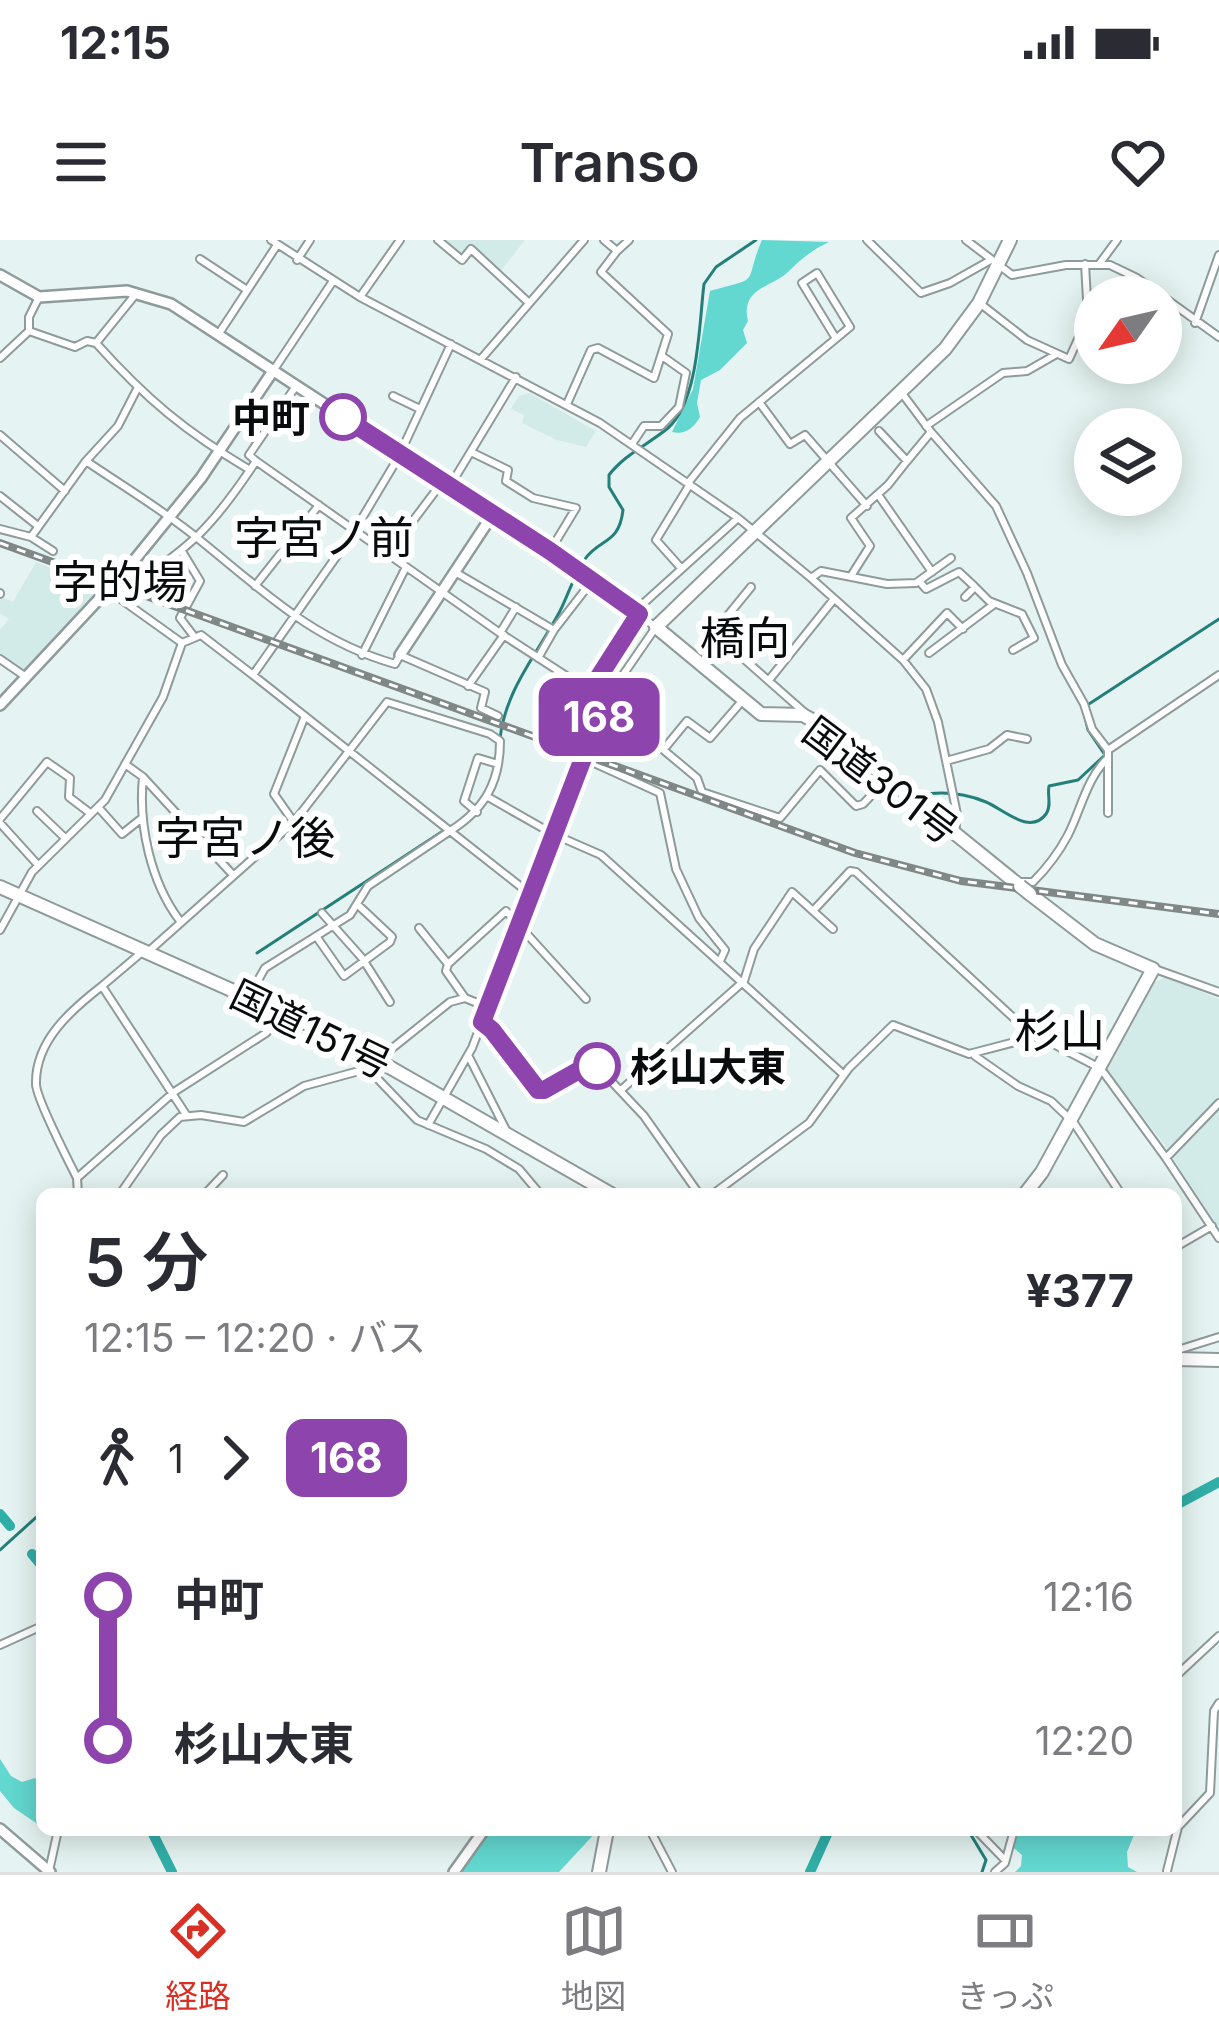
<!DOCTYPE html>
<html lang="ja">
<head>
<meta charset="utf-8">
<style>
	:root { --surface:#fff; --page:#f2f2f3; --text:#2b2b33; --muted:#7c7c81; --line:#e1e1e2; --accent:#d93025 }
	body { margin:0; font-family:Inter,"Noto Sans JP",sans-serif; background:var(--page); color:var(--text); height:100vh; display:flex; flex-direction:column; font-size:45px; white-space:nowrap }
	* { box-sizing:border-box; margin:0 }
	p { font-size:39px; color:var(--muted) }
	.icon { flex:none; width:66px; height:66px; fill:none; stroke:currentColor; stroke-width:2; stroke-linecap:round; stroke-linejoin:round }
	.map { position:relative; flex:1; overflow:hidden }
	.details { position:absolute; left:36px; top:948px; width:1146px; height:648px; display:flex; flex-direction:column; background:var(--surface); border-radius:18px; box-shadow:0 6px 30px #0003 }
	.details>* { flex:none }
	.badge { padding:0 24px; border-radius:18px; font-size:42px; line-height:78px }
	.needle { width:78px; rotate:236deg }
	.tools { position:absolute; left:1074px; top:36px; display:grid; gap:24px }
	.tools a { display:grid; place-items:center; width:108px; height:108px; border-radius:50%; background:var(--surface); box-shadow:0 6px 30px #0003; font-size:60px }
	.map>.badge { position:absolute; translate:-50% -50%; box-shadow:0 0 0 6px #fff }
	.legs { display:flex; align-items:center; gap:18px; height:132px; padding:0 48px; font-size:39px }
	.legs p { margin-inline-start:auto }
	.head { display:flex; align-items:center; justify-content:space-between; height:204px; padding:0 48px }
	h1 { font-size:66px; font-weight:600; line-height:90px }
	ul { padding:0 48px; list-style:none }
	li { display:flex; align-items:center; gap:42px; height:144px; font-size:45px }
	li i { display:grid; place-items:center; width:18px; height:100%; margin:0 15px; background:currentColor }
	li i::after { content:''; width:30px; height:30px; margin:-15px; border:9px solid; border-radius:50%; background:var(--surface) }
	li p { margin-inline-start:auto }
	li:first-child i { background:linear-gradient(#0000 50%,currentColor 0) }
	li:last-child i { background:linear-gradient(currentColor 50%,#0000 0) }
	.status { display:flex; justify-content:space-between; align-items:center; height:84px; padding:0 60px; background:var(--surface); direction:ltr }
	.status svg { height:33px; fill:currentColor }
	header { display:flex; justify-content:space-between; align-items:center; height:156px; padding:0 48px; background:var(--surface); font-size:54px; font-weight:600 }
	.tab-bar { display:flex; justify-content:space-around; align-items:center; height:168px; border-top:3px solid var(--line); background:var(--surface); font-size:33px; color:var(--muted) }
	.tab-bar a { display:grid; justify-items:center; gap:6px }
	.tab-bar .active { color:var(--accent) }
	.map>svg:first-child { display:block }
</style>
</head>
<body>
<div class="status"><b>12:15</b><svg viewBox="0 0 49 12"><path d="M0 12V9h3v3zM5 12V6h3v6zM10 12V3h3v9zM15 12V0h3v12zM26 1h20v11H26zM47 4h2v5h-2z"/></svg></div>
<header><svg class="icon" aria-label="menu" viewBox="0 0 24 24"><path d="M4 6h16M4 12h16M4 18h16"/></svg>Transo<svg class="icon" aria-label="heart" viewBox="0 0 24 24"><path d="M12 20l-8-8c-3-5 5-10 8-4 3-6 11-1 8 4z"/></svg></header>
<div class="map">
<svg width="1219" height="1632" viewBox="0 0 1219 1632">
	<rect width="100%" height="100%" fill="#e5f4f2"/>
	<path fill="#d2ebe8" d="M442,0H525L500,32L470,6L461,16Z
		M529,153L596,191L586,207L557,200L522,183L524,175L511,169L519,156Z
		M36,322L102,348L24,433L0,417V390L9,379L0,373V360L2,357L13,362Z
		M1166,737L1219,759V860L1170,912L1107,830L1155,742Z
		M1219,865V990L1173,918Z"/>
	<path fill="#62d8d0" d="M762,0L829,2C812,10 801,19 788,32C771,48 740,48 748,81L743,90L747,103L720,130L701,140L697,163L700,177C694,188 685,195 672,192L693,149L710,51C764,36 742,47 762,0Z
		M0,1519L11,1536L22,1542L35,1538L42,1545L39,1585L14,1568L0,1551Z
		M491,1590H598L559,1632H459Z
		M1016,1590H1136L1127,1612L1128,1627L1137,1632H1015L1021,1626L1022,1615L1009,1604Z"/>
	<g fill="none" stroke-linecap="round" stroke-linejoin="round">
		<path stroke="#247e79" stroke-width="3" d="M1089,464L1219,379
			M500,499C505,450 538,413 560,371C569,353 574,335 585,319C600,298 619,305 623,270L609,247V235C625,214 649,204 668,188C699,161 699,83 704,44L716,27L756,0
			M920,555C943,551 964,553 986,562C1003,569 1030,596 1046,574C1052,566 1047,555 1049,546L1078,540L1105,515L1088,490L1084,473
			M257,713L446,589
			M0,1310L42,1272
			M968,1590L986,1620L982,1632"/>
		<path stroke="#30afa8" stroke-width="10" d="M1176,1265L1219,1242
			M0,1274L10,1286
			M32,1314L42,1326
			M151,1590L172,1632
			M810,1632L829,1590"/>
		<defs>
			<path id="minor" d="M271,0L360,57L600,183L738,278L811,338L903,420L926,449L938,482L957,574L955,594
				M438,0L462,20L471,9L528,62
				M604,0L617,11L629,0
				M867,0L921,53L950,43L989,21
				M966,0L1012,35L1066,25H1110L1137,38L1219,97
				M200,19L247,50
				M297,20L310,0
				M1100,23L1117,0
				M135,55L96,103C146,159 186,192 250,230L256,221
				M360,57L400,0
				M982,65L1027,100L1069,119L1088,77L1085,24
				M1195,83L1219,15
				M29,91L75,107L87,101L96,103
				M218,95L277,5
				M0,118L29,91V77L39,57
				M481,119L584,0
				M273,131L333,41
				M901,152L931,192L996,266L1027,333L1062,425L1084,464L1092,489L1108,510V573
				M393,156L420,169
				M759,162L790,204L805,195L867,266
				M567,164L591,110L598,108L654,138L668,94L601,32L617,11
				M926,186L1003,133L1027,131L1055,115
				M879,191L907,221L931,192
				M0,195L65,251
				M632,204L644,186H661L679,167L686,133L662,116
				M471,212L508,230L506,241L533,258L576,268L550,311
				M86,221L118,186L137,149
				M256,221L500,393L605,461L697,538L702,552L780,578L820,530L856,566L863,564L887,539
				M256,221L249,215L296,146
				M688,243L740,178L850,87L817,33L802,43L835,97
				M450,246L516,137
				M0,256L38,286
				M879,256L932,332
				M0,289L31,297L86,221C124,247 165,271 201,301C264,352 314,401 395,424L400,415L485,452L481,468L498,476
				M31,297L53,311
				M183,313L200,341L180,378L193,395
				M388,314L443,241
				M681,328L656,300L690,244
				M455,332L554,390L592,341
				M851,336L870,306L851,278L888,245L907,221
				M811,338L821,331L887,344L916,343L951,318
				M117,341L132,346C191,306 210,289 250,230
				M919,341L926,349L959,332L974,346
				M255,346L319,265
				M751,347L716,390L718,396L804,472
				M108,350L182,403
				M0,353V354
				M965,357L975,347L989,361L1022,374L1034,398L1013,410
				M635,371L738,278
				M500,393L516,367
				M929,413L993,365
				M362,415L406,327
				M538,418L554,390
				M0,419L26,437
				M903,420L947,373L963,389
				M769,440L834,359
				M468,446L504,395
				M591,453L639,374
				M664,509L687,481L710,498L743,460
				M1108,510L1219,435
				M583,518L660,553L676,629L699,678L725,710L720,721
				M946,521L989,509L1007,495L1027,499
				M125,524L143,537C138,585 151,643 180,681
				M143,537L233,635
				M488,557L553,594L601,615L844,835
				M98,567L122,594L142,578
				M37,571L65,598
				M477,572L464,561L478,518L498,524
				M0,579L47,522L70,538L69,557L90,573
				M293,581L274,554L305,476
				M0,583L38,625
				M1021,642H1033C1046,629 1059,612 1068,595C1081,570 1086,539 1108,518
				M813,671L850,631L856,632L1032,795
				M322,673L362,718L390,762
				M419,688L448,724L446,731L465,758
				M0,690L32,632L105,560L163,457L182,403L201,395L253,435L355,290L398,218L451,104
				M316,696L344,736L390,702L392,697L358,665
				M149,711L294,582L387,462L490,494L500,501C500,542 485,569 450,591L530,654
				M141,713L102,746L187,876
				M448,724L506,671L586,759
				M1155,729L1219,752
				M249,756L265,728L350,675L368,646L450,591L253,435
				M481,782L492,790L538,850H544L590,824L597,826L644,876L699,954
				M975,816L1018,846L1051,861L1074,883L1121,954
				M469,817L506,890
				M380,818L450,762L465,758L487,767
				M621,850L744,741L754,709L792,652L833,689
				M428,885L472,808L605,461L656,387L493,274
				M1166,918L1219,863
				M77,938L174,852L266,793L284,774
				M78,954L77,938C69,922 36,858 36,844C35,801 71,770 102,746
				M120,954L161,895L180,877L201,875L244,882L304,846L359,831L374,835L417,880L486,909L519,929L540,954
				M205,954L223,935
				M713,954L809,883L849,828L893,785L969,814L1038,796L1094,825L1104,833L1166,918L1219,998
				M1176,1007L1212,986
				M1181,1109L1219,1097
				M0,1405L42,1386
				M1176,1436L1219,1396
				M650,1590L672,1632
				M976,1590L1005,1620
				M49,1631L58,1590
				M1167,1631L1178,1587L1210,1553L1214,1471L1219,1463
				M995,1632L1005,1623L1014,1590"/>
			<path id="major" d="M0,35L39,57L127,51L171,64L493,274L400,415
				M0,465L128,328L201,238L273,131
				M0,1589L50,1632
				M454,1632L484,1590"/>
			<path id="highway" d="M1010,0L979,63L945,109L656,387L761,474L803,475L821,485L1020,646
				M0,647L337,797L611,954
				M1025,954L1042,932L1153,729L1095,704L1030,654
				M1176,1119L1219,1120
				M599,1632L607,1590"/>
		</defs>
		<use href="#minor" stroke="#8e9b9a" stroke-width="10"/>
		<use href="#major" stroke="#8e9b9a" stroke-width="14"/>
		<use href="#highway" stroke="#8e9b9a" stroke-width="16"/>
		<use href="#minor" stroke="#fff" stroke-width="6"/>
		<use href="#major" stroke="#fff" stroke-width="9"/>
		<use href="#highway" stroke="#fff" stroke-width="12"/>
		<defs>
			<path id="rail" d="M0,303L855,613L961,641L1219,674"/>
		</defs>
		<use href="#rail" stroke="#7f8887" stroke-width="8"/>
		<use href="#rail" stroke="#fff" stroke-width="3" stroke-dasharray="9" stroke-linecap="butt"/>
		<defs>
			<path id="highway-bridge" d="M1020,646L1030,654"/>
		</defs>
		<use href="#highway-bridge" stroke="#8e9b9a" stroke-width="16" stroke-linecap="butt"/>
		<use href="#highway-bridge" stroke="#fff" stroke-width="12"/>
	</g>
	<g fill="none" stroke-linecap="round" stroke-linejoin="round">
		<defs>
			<path id="line-1" d="M343,177L550,311L639,374L591,449L605,461L482,782L492,790L538,850H544L590,824L597,826"/>
		</defs>
		<use href="#line-1" stroke="#fff" stroke-width="27"/>
		<use href="#line-1" stroke="#8e44ad" stroke-width="18"/>
	</g>
	<g fill="#fff" stroke="#8e44ad" stroke-width="6">
		<circle cx="343" cy="177" r="21"/>
		<circle cx="597" cy="826" r="21"/>
	</g>
	<g text-anchor="middle" dominant-baseline="central" stroke-width="12" stroke-linejoin="round" paint-order="stroke">
		<g font-size="39" font-weight="bold" fill="#080c0c" stroke="#fff" text-anchor="end">
			<text x="310" y="177">中町</text>
			<text x="630" y="826" text-anchor="start">杉山大東</text>
		</g>
		<g font-size="39" fill="#080c0c" stroke="#fff">
			<text transform="translate(881 540) rotate(37)">国道301号</text>
			<text transform="translate(311 789) rotate(26)">国道151号</text>
		</g>
		<g font-size="45" fill="#080c0c" stroke="#fff">
			<text x="324" y="297">字宮ノ前</text>
			<text x="120" y="341">字的場</text>
			<text x="745" y="397">橋向</text>
			<text x="245" y="597">字宮ノ後</text>
			<text x="1060" y="790">杉山</text>
		</g>
	</g>
</svg>
<div class="tools">
<a><svg class="needle" viewBox="-14 -14 28 28"><path d="M0-13l5 13h-10z" fill="#e53935"/><path d="M0 13l5-13h-10z" fill="#7c7c81"/></svg></a>
<a><svg class="icon" aria-label="layers" viewBox="0 0 24 24"><path d="M12 4l9 5-9 5-9-5zM3 14l9 5 9-5"/></svg></a>
</div>
<b class="badge" style="left:599px;top:477px;background:#8e44ad;color:#fff">168</b>
<section class="details">
<div class="head"><div><h1>5 分</h1><p>12:15 – 12:20 · バス</p></div><b>¥377</b></div>
<div class="legs"><svg class="icon" aria-label="walk" viewBox="0 0 24 24"><circle cx="13" cy="4" r="2"/><path d="M13 8l-2 6 4 7M11 14l-3 7M7 12l3-4h3l4 4"/></svg>1<svg class="icon" aria-label="forward" viewBox="0 0 24 24"><path d="M9 5l7 7-7 7"/></svg><b class="badge" style="background:#8e44ad;color:#fff">168</b></div>
<ul>
<li><i style="color:#8e44ad"></i><b>中町</b><p>12:16</p></li>
<li><i style="color:#8e44ad"></i><b>杉山大東</b><p>12:20</p></li>
</ul>
</section>
</div>
<nav class="tab-bar">
<a class="active"><svg class="icon" aria-label="directions" viewBox="0 0 24 24"><path d="M12 3l9 9-9 9-9-9zM9 14v-3h6M13 9l2 2-2 2"/></svg>経路</a>
<a><svg class="icon" aria-label="map" viewBox="0 0 24 24"><path d="M3 6l6-2 6 2 6-2v14l-6 2-6-2-6 2zM9 4v14M15 6v14"/></svg>地図</a>
<a><svg class="icon" aria-label="tickets" viewBox="0 0 24 24"><path d="M3 7h18v10H3zM15 7v10"/></svg>きっぷ</a>
</nav>
</body>
</html>
